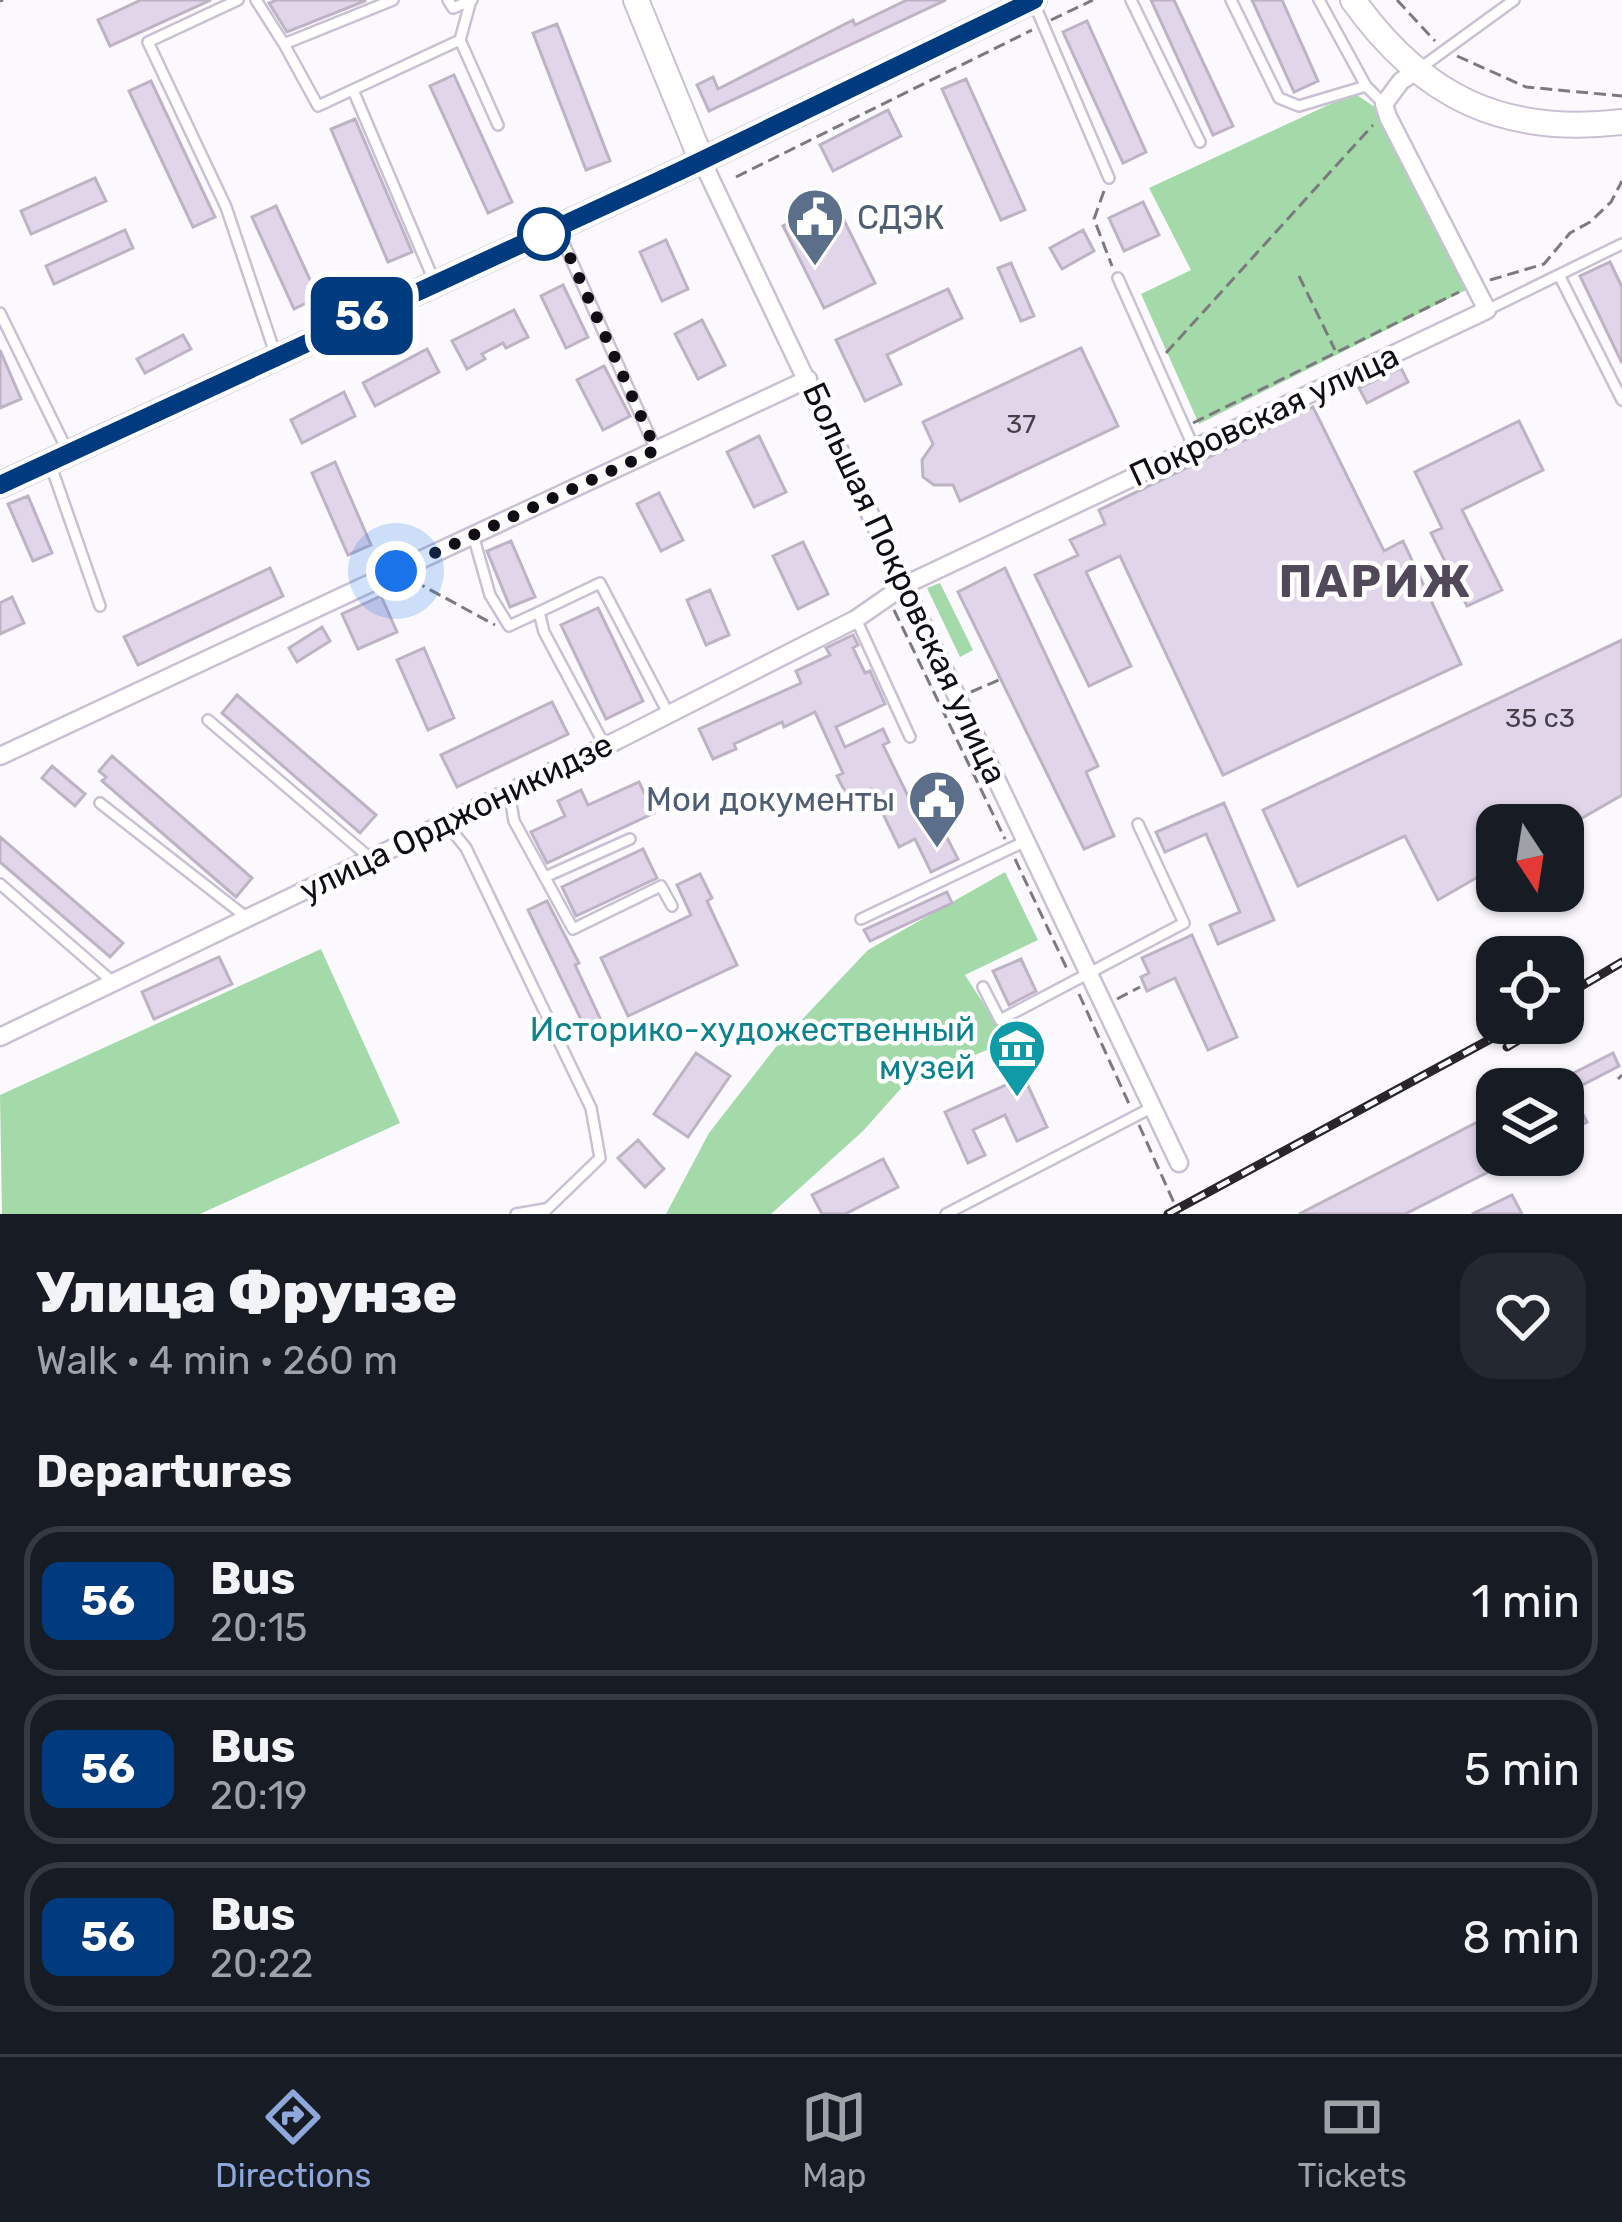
<!DOCTYPE html>
<html lang="en">
<head>
<meta charset="utf-8">
<style>
	:root { --surface:#171b24; --page:#242831; --text:#f1f3f6; --muted:#9ea1a6; --line:#363941; --accent:#8ea8db }
	body { margin:0; font-family:Rubik,sans-serif; background:var(--page); color:var(--text); height:100vh; display:flex; flex-direction:column; font-size:45px; white-space:nowrap }
	* { box-sizing:border-box; margin:0 }
	p { font-size:39px; color:var(--muted) }
	.icon { flex:none; width:66px; height:66px; fill:none; stroke:currentColor; stroke-width:2; stroke-linecap:round; stroke-linejoin:round }
	.map { position:relative; height:1214px; overflow:hidden }
	.panel { display:flex; flex-direction:column; background:var(--surface); flex:1 }
	.panel>* { flex:none }
	.badge { padding:0 24px; border-radius:18px; font-size:42px; line-height:78px }
	.needle { width:78px; rotate:168deg }
	.controls { position:absolute; left:1476px; top:804px; display:grid; gap:24px }
	.controls a { display:grid; place-items:center; width:108px; height:108px; border-radius:24px; background:var(--surface); box-shadow:0 3px 9px #0004; font-size:60px }
	.you { position:absolute; width:60px; height:60px; margin:-30px; border:9px solid #fff; border-radius:50%; background:#1a73e8; box-shadow:0 0 0 18px #1a73e833 }
	.map>.badge { position:absolute; translate:-50% -50%; box-shadow:0 0 0 6px #fff }
	h2 { padding:0 36px; font-size:45px; line-height:108px }
	.round { display:grid; place-items:center; flex:none; width:126px; height:126px; border-radius:36px; background:var(--page) }
	.headline { display:flex; align-items:center; justify-content:space-between; height:204px; padding:0 36px }
	h1 { font-size:57px; font-weight:800; line-height:90px }
	ul { padding:0; list-style:none }
	li { display:flex; align-items:center; gap:36px; height:150px; margin:0 24px 18px; padding:0 12px; border:6px solid var(--line); border-radius:36px }
	li div { flex:1 }
	li b { display:block; font-size:45px }
	li em { font-style:normal }
	li .badge { min-width:132px; font-weight:700; text-align:center }
	.menu { display:flex; justify-content:space-around; align-items:center; height:168px; border-top:3px solid var(--line); background:var(--surface); font-size:33px; color:var(--muted) }
	.menu a { display:grid; justify-items:center; gap:6px }
	.menu .selected { color:var(--accent) }
	.map>svg:first-child { display:block }
</style>
</head>
<body>
<div class="map">
<svg width="1622" height="1214" viewBox="0 0 1622 1214">
	<rect width="100%" height="100%" fill="#fbf9fd"/>
	<path fill="#a4daaa" d="M1354,93L1382,112L1470,288L1199,424L1141,294L1191,270L1149,188Z
		M940,583L973,650L960,657L927,588Z
		M1005,872L1038,940L965,975L1008,1041L904,1085L863,1131L771,1214H666L709,1133L775,1048L868,950Z
		M321,949L400,1123L200,1214H2L0,1095Z"/>
	<path fill="#e1d5e9" stroke="#beb2c5" stroke-width="3" d="M141,0H211L110,46L98,20Z
		M277,0H365V1L287,32L269,3Z
		M907,0H946L709,111L697,85L713,77L718,89L853,20L855,25Z
		M1151,0H1174L1233,126L1213,135Z
		M1252,0H1282L1318,81L1294,92Z
		M1087,21L1146,152L1123,163L1063,32Z
		M557,24L610,161L586,170L533,33Z
		M454,75L512,202L488,213L430,86Z
		M966,79L1025,210L1001,220L942,89Z
		M151,81L215,217L193,227L129,91Z
		M888,110L901,136L833,171L820,145Z
		M355,119L412,252L388,262L331,129Z
		M95,178L106,201L31,234L21,211Z
		M834,200L875,283L824,308L783,226Z
		M1143,202L1159,235L1124,251L1109,218Z
		M276,206L318,297L294,309L252,217Z
		M125,230L133,248L54,284L46,266Z
		M1083,230L1094,251L1062,269L1050,248Z
		M666,240L688,289L662,301L640,252Z
		M1610,262L1622,287V363L1580,276Z
		M1011,263L1034,316L1021,321L998,268Z
		M563,285L588,337L566,348L541,296Z
		M948,289L962,318L887,355L901,384L865,401L836,340Z
		M514,310L528,337L506,348L503,343L482,354L485,359L467,369L452,341Z
		M702,320L725,365L698,379L675,334Z
		M183,335L191,349L145,373L137,359Z
		M1081,348L1118,426L960,501L953,485H934L923,477L922,460L933,444L923,422Z
		M427,349L439,372L375,406L363,383Z
		M0,350L21,399L0,408Z
		M604,366L630,416L603,430L577,380Z
		M1401,368L1408,382L1367,403L1359,388Z
		M344,392L355,416L302,443L291,420Z
		M1313,407L1384,551L1403,541L1461,664L1223,775L1120,556L1086,572L1131,666L1089,686L1035,575L1078,555L1070,540L1105,524L1099,510Z
		M1519,421L1543,470L1462,510L1502,590L1467,606L1431,533L1442,528L1415,472Z
		M759,436L786,492L754,507L727,452Z
		M335,462L371,545L348,555L312,473Z
		M659,493L683,540L661,551L637,504Z
		M28,496L52,553L33,561L8,504Z
		M511,541L535,597L510,607L487,551Z
		M803,542L828,594L798,609L773,556Z
		M270,568L283,596L138,665L124,637Z
		M1005,568L1098,766L1086,772L1114,836L1084,849L958,592Z
		M710,590L729,635L706,645L687,600Z
		M381,596L397,632L358,649L342,614Z
		M12,597L24,623L0,634V603Z
		M598,608L643,701L606,719L561,625Z
		M322,627L330,641L297,662L289,648Z
		M853,635L858,645L853,648L865,673L870,671L885,704L836,727L845,747L883,729L889,742L883,745L927,835L942,828L958,859L931,872L915,839L899,847L871,789L849,800L837,776L843,773L815,712L784,727L782,722L734,744L736,749L713,759L699,729L801,683L796,671L830,655L826,648Z
		M1622,640V795L1570,825H1497V866L1438,900L1405,836L1298,886L1263,810Z
		M424,648L454,718L428,730L397,660Z
		M237,695L376,815L360,833L222,713Z
		M552,702L568,734L457,787L441,755Z
		M112,756L252,878L236,897L102,781L106,777L99,771Z
		M52,766L85,794L75,806L42,778Z
		M639,782L654,813L547,863L531,832L565,816L558,801L581,790L588,805Z
		M1224,803L1274,920L1218,944L1210,925L1240,912L1206,834L1165,852L1156,832Z
		M0,837L123,943L110,957L0,862Z
		M643,849L657,878L576,916L562,887Z
		M700,874L712,898L707,901L737,965L628,1016L601,958L691,915L677,885Z
		M947,892L952,903L870,941L864,930Z
		M547,901L579,963L575,965L606,1031L590,1038L528,910Z
		M1192,935L1237,1037L1208,1050L1175,978L1147,991L1141,977L1149,973L1142,958Z
		M219,957L232,984L154,1019L142,992Z
		M1021,959L1036,991L1009,1005L993,971Z
		M696,1053L730,1076L688,1137L654,1114Z
		M1613,1053L1619,1066L1571,1091L1587,1122L1563,1134V1089H1542Z
		M1024,1077L1047,1127L1017,1141L1005,1115L973,1130L985,1155L968,1163L945,1112Z
		M1497,1112V1155H1522L1405,1214H1299Z
		M638,1140L664,1169L645,1187L618,1158Z
		M883,1159L898,1187L845,1214H822L812,1195Z
		M1512,1195L1522,1214H1472Z"/>
	<g fill="none" stroke-linecap="round" stroke-linejoin="round">
		<defs>
			<path id="lane" d="M238,0L148,42L226,207L276,356
				M256,0L284,44L393,0
				M448,0L453,8L472,0
				M1131,0L1200,142
				M1231,0L1279,98L1299,106L1366,86
				M1319,0L1366,86L1384,104
				M1033,1L1109,178
				M460,40L498,125
				M284,44L318,106L460,40L471,0
				M1419,69L1514,0
				M353,90L435,283
				M558,230L656,450
				M1559,275L1622,400
				M1118,278L1194,448
				M1487,310L1622,244
				M0,313L68,452
				M51,466L100,606
				M473,535L490,595L509,626L539,612
				M856,619L910,737
				M208,720L369,857
				M605,746L544,632L539,612L600,583L668,713
				M509,791L514,821L573,929L661,886L672,906
				M100,803L246,917
				M445,822L466,848L591,1108L600,1158L542,1214
				M545,877L630,839
				M0,884L114,983
				M861,919L1026,841
				M983,987L1000,1020L1184,923L1138,824
				M516,1214L545,1209
				M946,1214L1153,1107"/>
			<path id="street" d="M701,159L1179,1163
				M0,756L808,379
				M0,1037L618,740L856,619L905,585L1487,310L1388,117L1384,104L1401,81L1415,72"/>
			<path id="secondary" d="M636,0L701,159
				M1353,0C1422,97 1503,136 1622,122
				M0,485L682,170L1034,0"/>
		</defs>
		<use href="#lane" stroke="#cac0d4" stroke-width="14"/>
		<use href="#street" stroke="#cac0d4" stroke-width="21"/>
		<use href="#secondary" stroke="#cac0d4" stroke-width="28"/>
		<path stroke="#7c7a7f" stroke-width="3" stroke-dasharray="12 6" stroke-linecap="butt" d="M1397,0L1435,41
			M0,1L3,0
			M1051,20L1093,0
			M1457,56L1526,87L1622,96
			M736,177L1032,30
			M1104,191L1094,219L1112,266
			M1299,276L1335,350
			M1490,280L1544,264L1570,233L1590,222L1611,202L1622,181
			M1166,353L1373,125
			M1193,423L1459,292
			M414,581L495,625
			M894,610L1005,839
			M971,692L1001,679
			M1015,859L1067,969
			M1079,994L1130,1106
			M1117,999L1140,987
			M1618,1079L1622,1075
			M1139,1125L1179,1214"/>
		<use href="#lane" stroke="#fff" stroke-width="9"/>
		<use href="#street" stroke="#fff" stroke-width="16"/>
		<use href="#secondary" stroke="#fff" stroke-width="24"/>
		<defs>
			<path id="rail" d="M1563,997L1622,962
				M1507,1047L1547,1023
				M1168,1214L1520,1023"/>
		</defs>
		<use href="#rail" stroke="#28252b" stroke-width="9"/>
		<use href="#rail" stroke="#fff" stroke-width="4.5" stroke-dasharray="14" stroke-linecap="butt"/>
	</g>
	<g fill="none" stroke-linecap="round" stroke-linejoin="round">
		<defs>
			<path id="line" d="M0,485L682,170L1034,0"/>
		</defs>
		<use href="#line" stroke="#fff" stroke-width="27"/>
		<use href="#line" stroke="#003b80" stroke-width="18"/>
		<path stroke="#100d14" stroke-width="12" stroke-dasharray="0 21.6" d="M396,571L656,450L557,228L544,234"/>
	</g>
	<defs>
		<symbol id="civic-pin" viewBox="-11 -11 22 30"><path d="M0 17L-7.5 6A9.5 9.5 0 1 1 7.5 6Z" fill="#5c6f8a" stroke="#fff"/><path d="M-.6-6.5H3V-4.5H.6V-3L4-1V1h2V6H-6V1h2V-1L-.6-3ZM-1.2 2.5V6h2.4V2.5Z" fill="#fff"/></symbol>
		<symbol id="museum-pin" viewBox="-11 -11 22 30"><path d="M0 17L-7.5 6A9.5 9.5 0 1 1 7.5 6Z" fill="#0f9aa8" stroke="#fff"/><path d="M0-6L6-3V-2H-6V-3ZM-5-1h2V3h-2ZM-1-1h2V3h-2ZM3-1h2V3H3ZM-6 4H6V6H-6Z" fill="#fff"/></symbol>
	</defs>
	<g fill-rule="evenodd">
		<use href="#civic-pin" x="782" y="184" width="66" height="90"/>
		<use href="#civic-pin" x="904" y="766" width="66" height="90"/>
		<use href="#museum-pin" x="984" y="1015" width="66" height="90"/>
	</g>
	<circle fill="#fff" stroke="#003b80" stroke-width="6" cx="544" cy="234" r="24"/>
	<g text-anchor="middle" dominant-baseline="central" stroke-width="9" stroke-linejoin="round" paint-order="stroke">
		<g font-size="27" fill="#443f49">
			<text x="1021" y="424">37</text>
			<text x="1540" y="718">35 с3</text>
		</g>
		<g font-size="33" fill="#4e5e75" stroke="#fff" text-anchor="start">
			<text x="857" y="217">СДЭК</text>
			<text x="895" y="799" text-anchor="end">Мои документы</text>
		</g>
		<g font-size="33" fill="#100d14" stroke="#fff">
			<text transform="translate(1264 415) rotate(-25)">Покровская улица</text>
			<text transform="translate(905 583) rotate(65)">Большая Покровская улица</text>
			<text transform="translate(456 817) rotate(-26)">улица Орджоникидзе</text>
		</g>
		<g font-size="33" fill="#0d838f" stroke="#fff" text-anchor="end">
			<text x="975" y="1029">Историко-художественный<tspan x="975" dy="38">музей</tspan></text>
		</g>
		<g font-size="45" font-weight="bold" letter-spacing="3" fill="#514859" stroke="#fff">
			<text x="1376" y="581">ПАРИЖ</text>
		</g>
	</g>
</svg>
<div class="controls">
<a><svg class="needle" viewBox="-14 -14 28 28"><path d="M0-13l5 13h-10z" fill="#e53935"/><path d="M0 13l5-13h-10z" fill="#9ea1a6"/></svg></a>
<a><svg class="icon" aria-label="locate" viewBox="0 0 24 24"><circle cx="12" cy="12" r="6"/><path d="M12 2v4M12 18v4M2 12h4M18 12h4"/></svg></a>
<a><svg class="icon" aria-label="layers" viewBox="0 0 24 24"><path d="M12 4l9 5-9 5-9-5zM3 14l9 5 9-5"/></svg></a>
</div>
<div class="you" style="left:396px;top:571px"></div>
<b class="badge" style="left:362px;top:316px;background:#003b80;color:#fff">56</b>
</div>
<section class="panel">
<div class="headline"><div><h1>Улица Фрунзе</h1><p>Walk · 4 min · 260 m</p></div><a class="round"><svg class="icon" aria-label="heart" viewBox="0 0 24 24"><path d="M12 20l-8-8c-3-5 5-10 8-4 3-6 11-1 8 4z"/></svg></a></div>
<h2>Departures</h2>
<ul>
<li><span class="badge" style="background:#003b80;color:#fff">56</span><div><b>Bus</b><p>20:15</p></div><em>1 min</em></li>
<li><span class="badge" style="background:#003b80;color:#fff">56</span><div><b>Bus</b><p>20:19</p></div><em>5 min</em></li>
<li><span class="badge" style="background:#003b80;color:#fff">56</span><div><b>Bus</b><p>20:22</p></div><em>8 min</em></li>
</ul>
</section>
<nav class="menu">
<a class="selected"><svg class="icon" aria-label="directions" viewBox="0 0 24 24"><path d="M12 3l9 9-9 9-9-9zM9 14v-3h6M13 9l2 2-2 2"/></svg>Directions</a>
<a><svg class="icon" aria-label="map" viewBox="0 0 24 24"><path d="M3 6l6-2 6 2 6-2v14l-6 2-6-2-6 2zM9 4v14M15 6v14"/></svg>Map</a>
<a><svg class="icon" aria-label="tickets" viewBox="0 0 24 24"><path d="M3 7h18v10H3zM15 7v10"/></svg>Tickets</a>
</nav>
</body>
</html>
